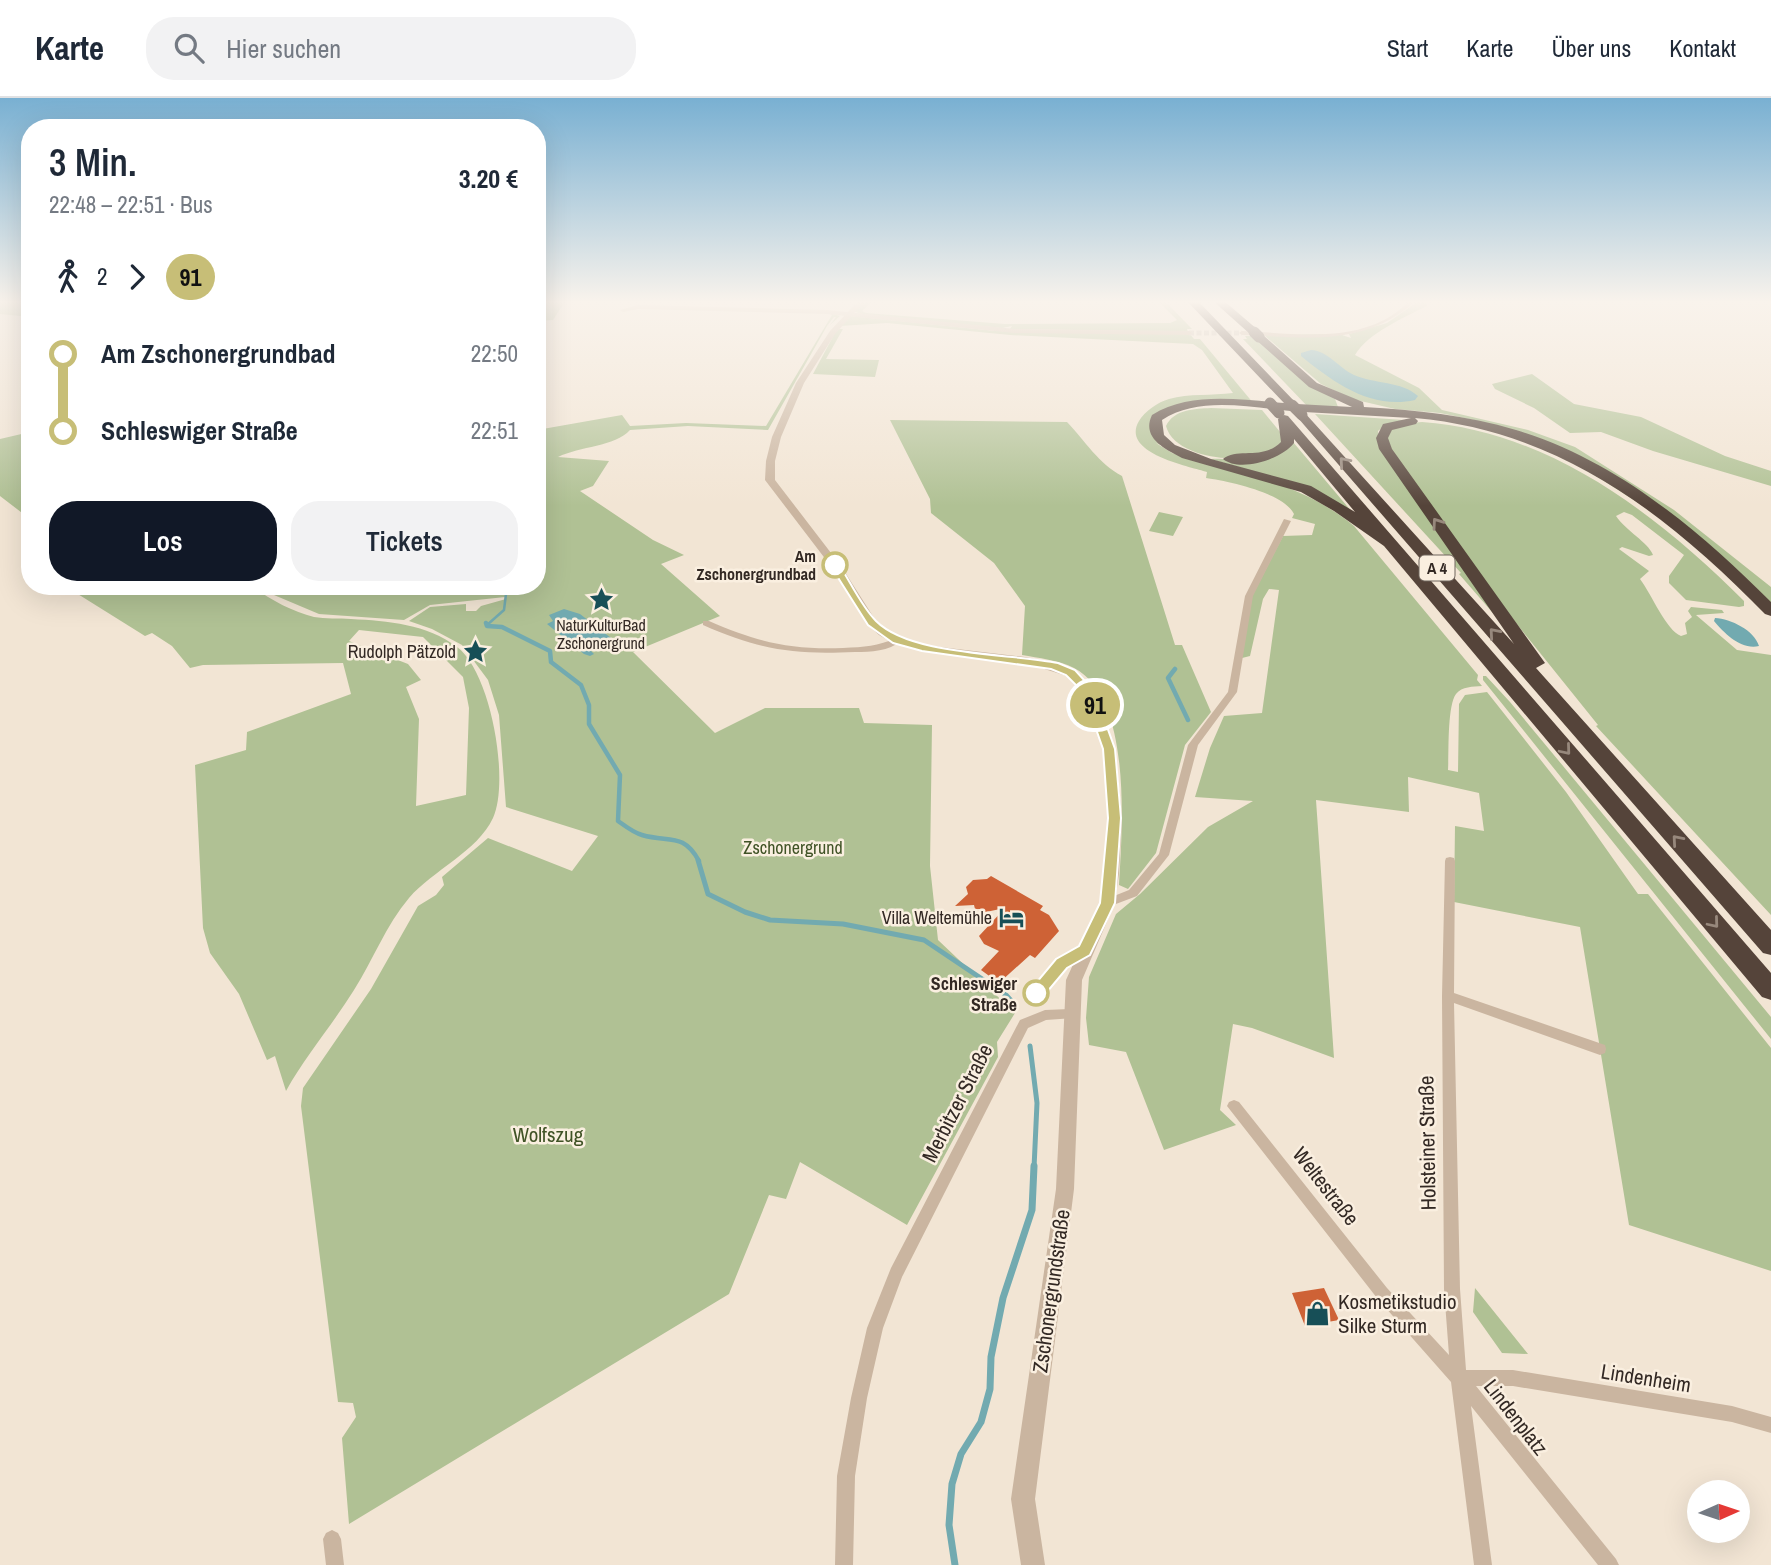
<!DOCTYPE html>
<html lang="de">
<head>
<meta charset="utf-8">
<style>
	:root { --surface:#fff; --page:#f2f2f3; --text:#1f2937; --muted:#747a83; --line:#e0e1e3; --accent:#111827 }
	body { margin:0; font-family:"Archivo Narrow",sans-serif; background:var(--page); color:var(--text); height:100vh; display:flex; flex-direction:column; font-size:26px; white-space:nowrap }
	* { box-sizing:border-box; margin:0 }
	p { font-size:23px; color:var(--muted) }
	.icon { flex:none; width:38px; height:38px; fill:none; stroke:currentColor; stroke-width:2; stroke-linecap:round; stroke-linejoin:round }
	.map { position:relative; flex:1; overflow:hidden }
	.drawer { position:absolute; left:21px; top:21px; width:525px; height:476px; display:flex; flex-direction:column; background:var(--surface); border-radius:28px; box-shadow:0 7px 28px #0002 }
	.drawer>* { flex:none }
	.badge { padding:0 14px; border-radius:23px; font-size:24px; line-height:46px }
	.needle { width:46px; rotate:87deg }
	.tools { position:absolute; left:1687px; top:1382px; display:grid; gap:14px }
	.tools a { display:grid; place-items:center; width:63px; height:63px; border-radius:50%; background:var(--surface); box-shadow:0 7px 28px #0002; font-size:35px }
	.map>.badge { position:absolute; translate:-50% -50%; box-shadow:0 0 0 4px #fff }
	.legs { display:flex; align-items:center; gap:10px; height:77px; padding:0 28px; font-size:23px }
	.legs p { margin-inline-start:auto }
	.overview { display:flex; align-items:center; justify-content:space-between; height:119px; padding:0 28px }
	h1 { font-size:38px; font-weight:600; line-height:52px }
	.cta { display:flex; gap:14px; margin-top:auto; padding:14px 28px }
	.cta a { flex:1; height:80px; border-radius:28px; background:var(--accent); color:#fff; font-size:28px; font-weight:600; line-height:80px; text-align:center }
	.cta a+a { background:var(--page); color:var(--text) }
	ul { padding:0 28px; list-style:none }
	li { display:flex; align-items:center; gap:24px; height:77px; font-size:26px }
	li i { display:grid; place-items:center; width:10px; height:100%; margin:0 9px; background:currentColor }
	li i::after { content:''; width:18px; height:18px; margin:-9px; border:5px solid; border-radius:50%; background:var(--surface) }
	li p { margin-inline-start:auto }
	li:first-child i { background:linear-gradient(#0000 50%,currentColor 0) }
	li:last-child i { background:linear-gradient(currentColor 50%,#0000 0) }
	header { display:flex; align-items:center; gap:42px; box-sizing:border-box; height:98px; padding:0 35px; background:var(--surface); border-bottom:2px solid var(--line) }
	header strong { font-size:33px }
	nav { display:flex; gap:38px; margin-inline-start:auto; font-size:24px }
	.search { width:490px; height:63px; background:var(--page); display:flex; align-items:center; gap:18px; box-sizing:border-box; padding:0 24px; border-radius:28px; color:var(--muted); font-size:26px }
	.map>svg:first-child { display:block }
</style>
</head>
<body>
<header>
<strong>Karte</strong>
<div class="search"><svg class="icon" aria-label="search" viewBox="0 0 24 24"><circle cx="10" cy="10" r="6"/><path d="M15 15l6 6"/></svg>Hier suchen</div>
<nav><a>Start</a><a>Karte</a><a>Über uns</a><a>Kontakt</a></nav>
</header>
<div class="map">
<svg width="1771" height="1467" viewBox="0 0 1771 1467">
	<rect width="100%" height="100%" fill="#f2e5d4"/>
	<path fill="#b0c194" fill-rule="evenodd" d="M0,202H30V219L0,216Z
		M537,202H566L553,222L537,223Z
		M866,202H874L862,213L866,215L1005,226L1170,225L1177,222L1157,202H1164L1192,231H1187L1188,234L1010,231L1012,228L1002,230L865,217L853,213Z
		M1420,202H1425L1427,208C1405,219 1368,235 1355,257L1419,290L1442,312L1528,332L1575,349L1674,412L1771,489V506L1715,454L1537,340L1474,322L1440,315L1395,311L1352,301L1321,286L1264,237L1339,236L1351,240L1349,236L1387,225Z
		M827,214L840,218L830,227L836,219H834L827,228L768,332L688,328L630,332C615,349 580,348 558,359L609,363L593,388L580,393L653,442L684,457L661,466L720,518L633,554L715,635L765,610H859L864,625L932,627L930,768L938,842L1015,915L997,944L998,959L907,1127L800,1064L786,1101L769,1097L729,1196L349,1426L342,1340L356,1319L353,1305L338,1304L301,1008L303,990L371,891L418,808L436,797L444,787L442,779L488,740L572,773L598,738L506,709L499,617L488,582L462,547L432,531L409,523L430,509L466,506V513H476L481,508L506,501L505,499L430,507L404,522L319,516L274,497L262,488H537V332L622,317L630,328L686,325L766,328L832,217Z
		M850,218L996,233L1190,236L1194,241H1200L1254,306C1222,304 1170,296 1150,326L1152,336L1161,347L1156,345L1172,355C1235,373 1302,385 1354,428L1478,577L1477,582L1482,588C1473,589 1462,588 1456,596C1447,608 1449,656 1448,672L1458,674L1459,606L1465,597L1487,594L1566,694L1638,796H1648L1771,950V1173L1629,1127L1580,829L1454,804L1455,728L1484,733L1479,695L1408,679L1409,714L1316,702L1334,960L1252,930L1233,926L1220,1012L1236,1027L1164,1052L1126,954L1089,947L1086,920L1089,879L1116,816L1140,796L1208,729L1253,703L1195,699L1210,650L1224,618L1262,615L1279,492L1269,491L1263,501L1250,558L1242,560L1251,500L1283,438L1312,437L1315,426L1292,420L1294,416C1284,395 1228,383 1206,380L1207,374C1188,368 1120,355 1139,323C1145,313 1158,304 1169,301C1189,295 1212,298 1233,295L1202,252L1193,246L1010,237L887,225L839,228Z
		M837,231H843L826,261L879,262L875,279L813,276Z
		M1245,238H1252L1318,292L1335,301L1338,309H1308L1243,241H1247Z
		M1532,276L1574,306L1641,319L1725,358L1771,373V388L1653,353L1601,334L1570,335L1534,310L1495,291L1492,286Z
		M1211,310L1262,312L1285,340L1277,352C1263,355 1247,359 1233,360C1211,361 1172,352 1166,328C1174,311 1195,311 1211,310Z
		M1315,316L1404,322L1384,328L1378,333L1379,344L1499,522L1459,476L1461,475Z
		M890,322L1067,324C1086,344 1098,365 1122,378L1175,547H1182L1211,614L1185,647L1156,755L1128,791L1119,787C1122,732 1133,601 1074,570C1059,562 1038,560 1022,557L1025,508L994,465L931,415L930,401Z
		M1422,324C1549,333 1657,416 1744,503V508L1739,509L1686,502L1669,485V478L1684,457L1632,417L1624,414L1616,418C1626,433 1648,444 1653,457L1649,458L1622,449L1619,451L1649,473L1640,481C1652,497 1666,532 1681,538L1687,536L1685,525L1692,519L1688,513L1691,509L1722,512L1724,515L1696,517L1737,552L1771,557V817L1596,628L1598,627L1512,520L1387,346L1388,332L1411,325Z
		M30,334V421L0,398V341Z
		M1293,344L1352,414L1299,386L1210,361C1237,359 1273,370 1293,344Z
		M1159,414L1183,419L1173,438L1149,433Z
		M65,488H252C269,501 293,514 314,519C325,521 339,520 351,521C388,523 427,526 457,549C491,574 510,683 493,720C477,754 433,772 409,800C386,827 373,862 354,892C333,926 306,957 286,993L275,958L267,962L239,896L210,855L203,830L195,667L246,652L247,634L351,596L343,565L203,567L190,570L172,548L152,535L145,538ZM359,532L423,539L463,579L469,610L466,697L416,708L419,621L406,589L421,582L408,566L349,543Z
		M1483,578H1486L1510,604L1771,919V941L1483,582Z
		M1475,1190L1528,1256L1502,1255L1473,1214Z"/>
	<path fill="#72aab0" d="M1311,252C1328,253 1339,270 1354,277C1374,286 1402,283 1418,298L1415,302C1371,312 1333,284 1301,258V255Z
		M564,511L580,516L611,540L589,551L594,556L590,558L584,556L547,526L553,523L549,517Z
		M1715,520C1731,521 1754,532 1759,548C1741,552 1725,536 1714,523Z"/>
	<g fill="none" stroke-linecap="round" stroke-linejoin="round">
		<path stroke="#72aab0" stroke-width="2.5" d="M476,488L506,496L504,512L487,527"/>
		<path stroke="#72aab0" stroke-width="4.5" d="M486,525L487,528L502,529L550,553L551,564L581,587L589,607V626L620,677L618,723C625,728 634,735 642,737C669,745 683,734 699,763
			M1175,571L1168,580L1188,622"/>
		<path stroke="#72aab0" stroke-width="5" d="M698,762L708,796L745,814L770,822L843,826L924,842L1006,897L1015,907
			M1030,948L1037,1005L1034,1070"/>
		<path stroke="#72aab0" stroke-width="7" d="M955,1467L949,1427L952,1386L961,1356L981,1324L990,1291L991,1259L1003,1200L1032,1112L1034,1068"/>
	</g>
	<path fill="#ce6236" d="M991,778L1043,808L1040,812L1049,817L1059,833L1035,860L1030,857L999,885L981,872L999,853L984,846L979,838L1005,810L981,815L980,811H975L974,807L955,808L968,796L966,789L973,782L987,781Z
		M1324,1190L1339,1222L1305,1228L1292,1195Z"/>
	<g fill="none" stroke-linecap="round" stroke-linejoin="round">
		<path stroke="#ccbfb1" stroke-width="5" stroke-dasharray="5 2.5" stroke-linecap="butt" d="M1189,235H1242"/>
		<path fill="#cab5a0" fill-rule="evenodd" d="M1411,202H1417C1364,250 1308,239 1242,237L1239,235L1242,233C1289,235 1341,244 1384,222C1394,217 1403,209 1411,202Z
			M638,207L827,212L1015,231L1189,233L1192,235L1189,237L1015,235L827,216L638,211L623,214L620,212Z
			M1284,421L1291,423L1253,498L1237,594L1198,647L1169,757L1137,798L1108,809L1104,808L1102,805L1104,802L1129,792L1159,756L1188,647L1228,594L1245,498Z
			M703,523H709C757,544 790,552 843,550C865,549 877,548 897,540L901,543C889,553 871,554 855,554C793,557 760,552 703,527Z
			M1450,759L1454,760L1455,763L1454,895L1605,947L1606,951L1605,955L1600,957L1454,905L1460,1191L1466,1272H1513L1732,1308L1771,1319V1335L1732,1324L1513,1288H1476L1616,1461L1619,1467H1598L1471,1308L1492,1467H1474L1451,1284L1377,1200L1227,1008L1229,1004L1234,1002L1239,1004L1387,1190L1449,1257L1444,1191L1442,898L1445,763L1446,760Z
			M1070,911L1074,912L1076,916L1074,920L1046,922L1028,930L902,1179L883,1230L867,1300L855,1378L853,1467H835L837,1378L851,1300L867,1230L891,1170L1020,922L1045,912Z
			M332,1432L338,1435L341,1441L344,1467H326L323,1441L326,1435Z"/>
		<path fill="#cab5a0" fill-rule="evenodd" d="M859,202H866L835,236L804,285L781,339L775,363V382L841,468L876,523L887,533L901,541L923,547L1025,559L1057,566L1075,572L1094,593L1115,651L1122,720L1119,775L1115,805L1082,882L1074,1091L1035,1401L1045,1467H1021L1011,1401L1056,1091L1066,882L1101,805L1105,775L1108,720L1103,651L1082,594L1067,578L1025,565L922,553L893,545L879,537L868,527L833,471L765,382L766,363L772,339L796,285L830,233Z"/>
		<path fill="#55443a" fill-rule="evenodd" d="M1186,202H1197L1297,306L1352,309L1309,289L1255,241V237L1250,236L1212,202H1223L1258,232V236L1263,237L1317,285L1363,304L1364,309C1416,312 1466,317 1516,332C1616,362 1699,432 1771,504V518L1765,516C1666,415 1560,333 1415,320L1418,323L1416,326L1392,332L1388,340L1392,351L1545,565L1536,570L1771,832V857L1763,855L1298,320L1296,317L1301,314C1257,311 1201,296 1162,322L1164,337L1175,347L1211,361L1311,388L1355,414L1294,341V345C1282,361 1240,375 1223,361C1238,349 1262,363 1281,344L1278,321L1284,317L1288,318L1771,875V902L1762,899L1384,448L1334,413L1301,394L1182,360C1165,351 1141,340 1152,317C1191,293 1240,302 1284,305ZM1304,314L1411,320L1383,326L1376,340L1379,351L1514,546Z"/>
		<path stroke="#55443a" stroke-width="11" d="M1254,234L1259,239
			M1270,305L1279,315
			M1292,307L1302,317"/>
	</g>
	<defs><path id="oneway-chevron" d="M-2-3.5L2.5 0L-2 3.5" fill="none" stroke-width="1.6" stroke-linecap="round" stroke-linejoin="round" transform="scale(1.75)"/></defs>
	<g stroke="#97887c">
		<use href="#oneway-chevron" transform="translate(1344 364) rotate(-131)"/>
		<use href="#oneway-chevron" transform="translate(1437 425) rotate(-125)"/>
		<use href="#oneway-chevron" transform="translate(1494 535) rotate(-131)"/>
		<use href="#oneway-chevron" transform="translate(1566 652) rotate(50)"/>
		<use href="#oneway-chevron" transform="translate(1677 742) rotate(-131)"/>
		<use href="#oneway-chevron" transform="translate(1714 825) rotate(50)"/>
	</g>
	<linearGradient id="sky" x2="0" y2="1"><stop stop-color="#79b0d2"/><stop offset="0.5" stop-color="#f9f3ec"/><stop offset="1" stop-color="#f9f3ec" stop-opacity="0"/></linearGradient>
	<rect width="1771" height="408" fill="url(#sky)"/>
	<path fill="#c7be77" stroke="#fff" stroke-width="2" d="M831,465H838C850,483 861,508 876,523C911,558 1009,555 1058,565L1075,572L1094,593L1115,651L1121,720L1115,805L1090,857L1067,870L1042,900H1031L1028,895L1031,891L1056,861L1079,848L1100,805L1108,720L1103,651L1083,594L1066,577L1051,571L922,553L893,545L868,527L830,467Z"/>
	<defs>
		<symbol id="sight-bare" viewBox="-9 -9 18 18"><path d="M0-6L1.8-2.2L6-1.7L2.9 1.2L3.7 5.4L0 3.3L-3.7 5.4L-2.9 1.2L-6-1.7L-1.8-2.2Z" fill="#174f57" stroke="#faefe0" stroke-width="2.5" paint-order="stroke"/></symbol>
		<symbol id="hotel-bare" viewBox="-9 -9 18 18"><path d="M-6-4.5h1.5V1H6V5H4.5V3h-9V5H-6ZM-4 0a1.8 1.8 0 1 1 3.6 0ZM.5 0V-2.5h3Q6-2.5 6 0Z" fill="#174f57" stroke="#faefe0" stroke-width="2.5" paint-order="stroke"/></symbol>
		<symbol id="shop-bare" viewBox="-9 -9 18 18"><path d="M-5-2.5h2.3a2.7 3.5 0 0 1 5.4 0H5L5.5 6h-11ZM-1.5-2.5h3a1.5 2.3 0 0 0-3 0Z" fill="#174f57" stroke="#faefe0" stroke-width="2.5" paint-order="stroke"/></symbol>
	</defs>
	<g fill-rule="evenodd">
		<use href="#sight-bare" x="584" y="484" width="35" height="35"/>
		<use href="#sight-bare" x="458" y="536" width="35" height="35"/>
		<use href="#hotel-bare" x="994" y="802" width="35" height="35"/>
		<use href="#shop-bare" x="1300" y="1198" width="35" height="35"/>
	</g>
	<g fill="#fff" stroke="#c7be77" stroke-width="3.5">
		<circle cx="835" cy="467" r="12"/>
		<circle cx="1036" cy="895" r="12"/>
	</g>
	<g text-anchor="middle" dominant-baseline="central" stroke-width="5" stroke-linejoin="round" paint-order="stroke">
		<g font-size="16" font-weight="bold" fill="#332924" stroke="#faefe0" text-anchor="end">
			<text x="816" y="458">Am<tspan x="816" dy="18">Zschonergrundbad</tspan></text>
		</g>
		<rect fill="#faefe0" stroke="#6f645c" stroke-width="2" x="1419.5" y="457.5" width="35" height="25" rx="5"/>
		<g font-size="16" font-weight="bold" fill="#332924">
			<text x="1437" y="470">A 4</text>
		</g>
		<g font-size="16" fill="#332924" stroke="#faefe0">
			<text x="601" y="527">NaturKulturBad<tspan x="601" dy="18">Zschonergrund</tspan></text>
		</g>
		<g font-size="18" fill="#332924" stroke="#faefe0" text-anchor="end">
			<text x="456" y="553">Rudolph Pätzold</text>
			<text x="992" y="819">Villa Weltemühle</text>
		</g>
		<g font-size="18" fill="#405326" stroke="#faefe0">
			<text x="793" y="749">Zschonergrund</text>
		</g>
		<g font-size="18" font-weight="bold" fill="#332924" stroke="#faefe0" text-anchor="end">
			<text x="1017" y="885">Schleswiger<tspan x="1017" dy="21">Straße</tspan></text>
		</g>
		<g font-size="21" fill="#332924" stroke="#faefe0">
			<text transform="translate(957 1005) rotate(-63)">Merbitzer Straße</text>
			<text transform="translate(1427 1045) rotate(-91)">Holsteiner Straße</text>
			<text transform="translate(1326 1088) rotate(52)">Weltestraße</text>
			<text transform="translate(1051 1193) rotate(-82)">Zschonergrundstraße</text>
			<text transform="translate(1646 1280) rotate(9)">Lindenheim</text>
			<text transform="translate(1516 1319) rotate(52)">Lindenplatz</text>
		</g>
		<g font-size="21" fill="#405326" stroke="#faefe0">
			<text x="548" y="1036">Wolfszug</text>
		</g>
		<g font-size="21" fill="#332924" stroke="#faefe0" text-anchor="start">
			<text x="1338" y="1203">Kosmetikstudio<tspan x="1338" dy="24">Silke Sturm</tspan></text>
		</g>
	</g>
</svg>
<div class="tools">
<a><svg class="needle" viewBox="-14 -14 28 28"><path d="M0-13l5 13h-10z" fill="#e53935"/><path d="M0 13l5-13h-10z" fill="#747a83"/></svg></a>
</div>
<b class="badge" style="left:1095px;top:607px;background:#c7be77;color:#111">91</b>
<section class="drawer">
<div class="overview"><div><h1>3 Min.</h1><p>22:48 – 22:51 · Bus</p></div><b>3.20 €</b></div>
<div class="legs"><svg class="icon" aria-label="walk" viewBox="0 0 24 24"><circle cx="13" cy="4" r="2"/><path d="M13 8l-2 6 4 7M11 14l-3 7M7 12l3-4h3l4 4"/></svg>2<svg class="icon" aria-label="forward" viewBox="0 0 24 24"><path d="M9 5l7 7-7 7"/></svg><b class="badge" style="background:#c7be77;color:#111">91</b></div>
<ul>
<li><i style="color:#c7be77"></i><b>Am Zschonergrundbad</b><p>22:50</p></li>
<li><i style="color:#c7be77"></i><b>Schleswiger Straße</b><p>22:51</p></li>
</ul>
<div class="cta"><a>Los</a><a>Tickets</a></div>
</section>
</div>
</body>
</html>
